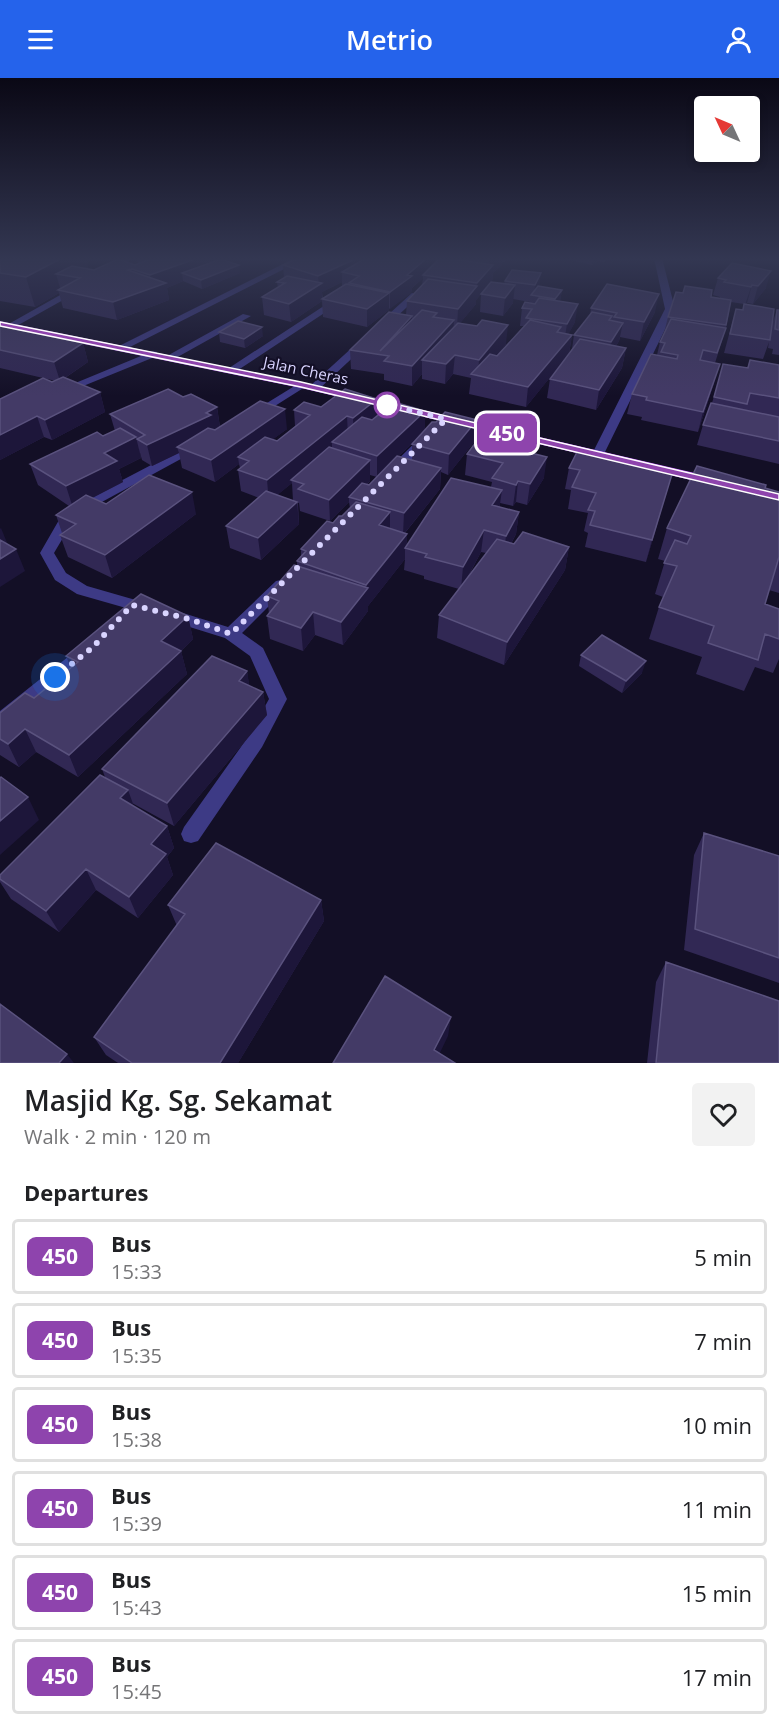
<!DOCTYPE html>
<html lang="en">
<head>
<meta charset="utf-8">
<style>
	:root { --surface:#fff; --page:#f2f2f2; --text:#202124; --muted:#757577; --line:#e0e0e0; --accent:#2563eb }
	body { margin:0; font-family:"Open Sans",sans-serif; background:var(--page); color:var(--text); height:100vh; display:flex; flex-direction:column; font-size:22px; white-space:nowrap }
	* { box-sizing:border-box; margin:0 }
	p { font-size:20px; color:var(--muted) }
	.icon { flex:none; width:33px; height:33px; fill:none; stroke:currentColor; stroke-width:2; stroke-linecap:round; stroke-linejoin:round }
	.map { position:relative; height:985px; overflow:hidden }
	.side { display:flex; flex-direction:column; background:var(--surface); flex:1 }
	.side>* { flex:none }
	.badge { padding:0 12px; border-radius:9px; font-size:21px; line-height:39px }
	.needle { width:39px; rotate:314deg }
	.tools { position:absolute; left:694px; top:18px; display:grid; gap:12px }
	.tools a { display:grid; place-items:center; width:66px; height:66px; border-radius:6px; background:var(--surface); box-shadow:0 3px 9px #0003; font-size:30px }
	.you { position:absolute; width:30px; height:30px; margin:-15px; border:4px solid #fff; border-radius:50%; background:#1a73e8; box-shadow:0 0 0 9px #1a73e833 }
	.map>.badge { position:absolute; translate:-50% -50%; box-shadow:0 0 0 3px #fff }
	h2 { padding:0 24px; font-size:22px; line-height:54px }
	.round { display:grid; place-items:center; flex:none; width:63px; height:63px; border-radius:6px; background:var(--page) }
	.summary { display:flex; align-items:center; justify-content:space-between; height:102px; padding:0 24px }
	h1 { font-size:28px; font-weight:600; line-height:45px }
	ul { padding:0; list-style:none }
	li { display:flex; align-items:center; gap:18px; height:75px; margin:0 12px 9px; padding:0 12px; border:3px solid var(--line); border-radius:6px }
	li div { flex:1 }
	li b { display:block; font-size:22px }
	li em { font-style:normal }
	li .badge { min-width:66px; font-weight:700; text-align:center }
	header { display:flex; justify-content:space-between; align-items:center; height:78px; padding:0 24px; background:var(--accent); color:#fff; font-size:27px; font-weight:600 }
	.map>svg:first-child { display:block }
</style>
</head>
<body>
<header><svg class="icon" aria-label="menu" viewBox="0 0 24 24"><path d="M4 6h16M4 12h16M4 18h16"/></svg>Metrio<svg class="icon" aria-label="person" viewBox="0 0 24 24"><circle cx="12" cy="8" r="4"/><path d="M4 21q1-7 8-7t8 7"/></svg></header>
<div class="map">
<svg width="779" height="985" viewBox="0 0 779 985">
	<rect width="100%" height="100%" fill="#130f26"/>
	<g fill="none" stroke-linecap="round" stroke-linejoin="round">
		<path fill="#3d3a85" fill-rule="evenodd" d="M123,180H133L109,195L102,193Z
			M78,207L82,210L81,212L13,250L5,248Z
			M412,215L420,217L318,312H310V308Z
			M336,220L344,222L235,294L231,295L226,292Z
			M243,236L251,238L174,281L165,279Z
			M153,273L157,274V278L66,315L62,316L56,313Z"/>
		<path fill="#3d3a85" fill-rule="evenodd" d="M295,180H306L124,272L115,270Z
			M654,180H662L675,231L604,376L602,379H594L592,376L665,231Z
			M301,304L305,305V309L259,338H251L249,336Z
			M427,356L431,357V363L398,397H388L387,394L388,391L423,357Z
			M197,363L203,367L201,370L100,425L70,448L54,475L66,495L87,508L153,527L155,531L153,535L147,536L77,516L55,502L40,475L59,442L90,419Z
			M281,502L286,503L289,507L286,511L242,555L263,570L287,621L262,669L198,763L191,765L184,763L181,756L184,749L248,659L269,621L250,578L225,560L164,541L162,537L164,533L170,531L228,549L276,503Z
			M84,569L90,571L92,575L90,579L6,648L0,650V633L78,571Z"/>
		<path fill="#c25bff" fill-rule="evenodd" d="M0,243L301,304L712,399L719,403L712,407L301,310L0,249Z"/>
	</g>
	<path fill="#312854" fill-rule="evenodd" d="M0,180L94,192L135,187L138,186L137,180H228L224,182L240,195L202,211L183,203L167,210L169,222L117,242L63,230L59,215L35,229L0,223Z
		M430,180L429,190L435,184V180H510L504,184L502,183V187L493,195L492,204L504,206L505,203L512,192L540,208L562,212L560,223L575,244L568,256L572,257L569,276L572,271L574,257L590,237L591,230L655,234L640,263L620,259L619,263L616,268L626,270L622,290L596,332L547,320L550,301L568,277L526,329L469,316L471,300L453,296L445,306L422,301V296L412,308L384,302V296L351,291L350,272L406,237L407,223L422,207L423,200L412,210L411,215L389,231V232L367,249L323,239L322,223L291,244L264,237L262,219L278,210L277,204L284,200L283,187L355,186ZM342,204V208L323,221L322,214ZM481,216L480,234L503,238L513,225V221L530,224V225L522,230L520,248H524L497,277L506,266L460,245L476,226V222Z
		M563,180H610L604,184L598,183L592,187Z
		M718,200L766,210L753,226L747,225L746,226L771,249L777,232H779V277L772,276L773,271L768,270L769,264L763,281L724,275L736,231L742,232L744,226L731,224L726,250L715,285L714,305L698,354L641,342L642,339L627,336L632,316L657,277L660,264L664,255L668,239L711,219L720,220V219L713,217Z
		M0,248L83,265L88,284L65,300L100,314L105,334L52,362L44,359L0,382V321L56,303L0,290Z
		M219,254L263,258L245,270L220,264Z
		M750,282L779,287V386L697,367L703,347L712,325L723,286L747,290Z
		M183,319L217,329L220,349L287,351L273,361L277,363L295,348L294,332L321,329L378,337L425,333V352L436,344L477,342L475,363L448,397L441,394L440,411L405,455L407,456V467L491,409L492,404L465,397L467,376L528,358L526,374L544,400L527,427L516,424L513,428L500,425V429L519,434L516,456L511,466L569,469L565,492L504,587L437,560L439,537L459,511L424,501V498L404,492L405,481L368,528V533L343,567L315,557L303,573L270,561L267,538L269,536L267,518L297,487V483L301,478V471L342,438L350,430L349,424L330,443L300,433L299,425H298L299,446L261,482L230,470L226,448L259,420L241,413L238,392L240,390L239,386L215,404L182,390L179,375L152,388L142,382L139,371L141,380L119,391L123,404L92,420L106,426L196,436L112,500L68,479L60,457L62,455L56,437L69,428L38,407L30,386L103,358L115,353L110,336ZM416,362L412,366V382L399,378ZM370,397L377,399L369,407H367L370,403ZM292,405L293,423L277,417ZM481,474L486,475L468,499Z
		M569,390L673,393L646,484L585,469L588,455L584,453L588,435L568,431L571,412L565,411Z
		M765,410L779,414V515L769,512L765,526L779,531V581L773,595L755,589L744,613L696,596L702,579L649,561L659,529L663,519L655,516L665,483L658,481L667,450Z
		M188,538L193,561L181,573L187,596L78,699L36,674L19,689L0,677V635L34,620L71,590L66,578Z
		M581,577L642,595L622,615L579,588Z
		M247,593L249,608L263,614L267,637L174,748L132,725L133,728L167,748L174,770L167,779L173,797L138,840L96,812L59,854L11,821L0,804V797L105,699L102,691Z
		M704,755L779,778V905L684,872L694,777Z
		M321,822L324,843L238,985H118L106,977L94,959L177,848L168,827Z
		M666,884L779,985H647L656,904Z"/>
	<path fill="#1d163a" d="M62,180H86L91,199L80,200L56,196L61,213L58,212L59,215L35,229L26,199Z
		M198,180H228L215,186L182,195L183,203L167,210L169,222L117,242L113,224L153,209L150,197Z
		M427,180H430L429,194L423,197V200L412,210L411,215L390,231V214Z
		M492,180H503L502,187L493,195L492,204L476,222V226L457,249L458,231L477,209V205L489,192V182Z
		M593,180H598V183L592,187Z
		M355,181L356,197L342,194V204L322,214V223L291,244L289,226L319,207L318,198Z
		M239,187L240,195L202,211L201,202Z
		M771,193L766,210L753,226L758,208Z
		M541,195L539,213L534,218L535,207Z
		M515,207L513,225L503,238L505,220Z
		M752,207L747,225L745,227L751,209Z
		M562,212L559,229L552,239L555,221Z
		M389,215V232L367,249V231Z
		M659,216L655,234L640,263L644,244Z
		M578,226L575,244L564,265L567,246Z
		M412,238L411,256L389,278L380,273Z
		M454,242L453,261L422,282V296L412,308V288Z
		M623,245L619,263L607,283L611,264Z
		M508,247L506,266L480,298H478L479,282Z
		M262,249L263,258L245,270L244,261Z
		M572,257L569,276L526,329L528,309Z
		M83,265L88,284L60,303L54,284Z
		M626,270L622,290L596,332L599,312Z
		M455,277L453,296L445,306L446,286Z
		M720,286L714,305L698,354L703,334Z
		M100,314L105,334L52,362L45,342Z
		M377,321L378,341L354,361L353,340Z
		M217,329L220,350L177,369L179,375L152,388L147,367Z
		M285,331L287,351L245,382L238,379L239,386L215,404L211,382Z
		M425,333V353L377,399V378Z
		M37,338L44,359L0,382V357Z
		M347,338L348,359L332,364V372L291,402L292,405L269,424L267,402Z
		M477,342L475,363L448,397L449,376Z
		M528,358L525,379L519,372Z
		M136,359L141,380L119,391L123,404L73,430L66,408L104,375Z
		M547,379L544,400L527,427L530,406Z
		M370,382V403L353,420L349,419V424L330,443L329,422Z
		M441,390L440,411L403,457L404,435Z
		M673,393L667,414L646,484L652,462Z
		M518,403L516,424L513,428L516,407Z
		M502,412L499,433L492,427Z
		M192,414L196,436L112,500L105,477Z
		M297,424L299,446L261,482L258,460Z
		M390,434V456L379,447Z
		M519,434L516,456L503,480L506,458Z
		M1,450L10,472L0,478V451Z
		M484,452L481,474L461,511L463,489Z
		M407,456V471L405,470V481L368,528V533L343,567L341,544L366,513V507Z
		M569,469L565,492L504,587L507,564Z
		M16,471L25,493L0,509V481Z
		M313,534L315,557L303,573L301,550Z
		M188,538L193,561L167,586L161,563Z
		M181,573L187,596L78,699L69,677Z
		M646,583L642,595L622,615L626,603Z
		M247,593L251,616L239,603Z
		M263,614L267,637L174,748L167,725Z
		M25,651L36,674L19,689L8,666Z
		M128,712L136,734L120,720Z
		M28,719L39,742L0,777V743Z
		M167,748L174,770L167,779L173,797L138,840L129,819L151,766Z
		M86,791L96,812L59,854L46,833Z
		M321,822L324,843L238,985H220Z
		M451,939L448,958L435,985L434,972Z
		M67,976L74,985H59Z"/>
	<path fill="#433a66" stroke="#5a527e" stroke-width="1.5" d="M0,180H62L26,199L0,195Z
		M153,180H198L150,197L132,191L128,192L166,205L113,224L58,212L80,200L56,196L72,188L94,192L118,181L135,187Z
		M299,180H352L355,181L318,198L283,187Z
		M366,180H427L407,197L412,198L390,214L349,205L359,198L342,194Z
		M440,180H447L493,187L477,205L423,197Z
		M221,181L239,187L201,202L182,195Z
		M732,185L771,193L758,208L752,207L751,209L724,204L726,202L718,200Z
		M512,192L541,195L535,207L505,203Z
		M287,198L322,205L289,226L262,219L285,205L277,204Z
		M428,201L477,208L458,231L407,223Z
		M491,204L515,207L505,220L481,216Z
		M346,206L389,215L367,231L322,221Z
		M607,206L659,216L644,244L614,239L617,235L591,230Z
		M538,208L562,212L555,221L531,217Z
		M685,208L712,212L711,219L731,222L726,247L668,239L676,214L683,215Z
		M539,220L578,226L567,246L526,240L532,231L522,230L525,224L535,226Z
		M744,226L774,231L770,262L730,256L736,231L743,232Z
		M422,232L437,235L433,239L454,242L412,288L384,283L389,278L350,272L389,234L412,238L380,273Z
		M777,232H779V252L775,251Z
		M592,234L612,238L609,242L623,245L611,264L574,257Z
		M671,241L726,250L717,275L703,272L700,282L720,286L703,334L646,322L647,319L632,316L651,276L677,281L678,277L661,274L665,265L660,264Z
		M482,242L508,247L479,282L455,277L446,286L422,282L458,245L477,248Z
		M530,242L561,249L557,254L572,257L528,309L471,296L490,276L497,278Z
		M238,243L262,249L244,261L219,254Z
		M0,248L83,265L54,284L0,272Z
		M580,261L626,270L599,312L550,301Z
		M750,282L779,287V320L750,315L747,326L714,319L723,286L748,290Z
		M63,299L100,314L45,342L37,338L0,357V321L43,300L52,304Z
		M168,311L183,319L191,316L217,329L206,335L211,337L147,367L137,361L145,357L110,336Z
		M345,311L377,321L353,340L347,338L267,402L238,392L249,383L238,379L265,359L277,363L310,337L294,332L304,324L321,329Z
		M260,323L285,331L211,382L177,369L208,350L215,352Z
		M394,324L425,333L377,378L332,364L362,339L372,342Z
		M711,325L779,339V363L703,347Z
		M445,334L477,342L449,376L412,366L432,344H436Z
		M488,348L528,358L519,372L547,379L530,406L518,403L516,407L492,400L503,385L467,376Z
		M120,350L136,359L104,375L117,383L66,408L30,386L97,354L103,358Z
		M329,369L370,382L329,422L298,411L304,406L291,402Z
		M578,372L673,393L652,462L590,447L595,433L588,432L596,415L572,409L580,392L569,390Z
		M397,378L441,390L404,435L349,419L362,405L369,407Z
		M697,388L766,407L765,410L779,414V479L765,526L779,531V561L765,556L758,582L708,565L714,548L659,529L677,488L664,485L675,462L687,466L691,458L667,450Z
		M149,397L192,414L105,477L60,457L76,446L56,437L86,417L106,426Z
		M451,400L502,412L492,427L519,434L506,458L484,452L463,489L425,479L427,476L405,470Z
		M266,413L297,424L258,460L226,448Z
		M356,424L390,434L379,447L407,456L366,507L297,483L306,473L301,471L327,443L333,445L339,438H342Z
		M523,454L569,469L507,564L439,537L497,461L514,466Z
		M0,462L16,471L0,481Z
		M294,487L368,510L341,544L313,534L301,550L267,538L279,523L267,518Z
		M141,516L188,538L161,563L181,573L69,677L25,651L8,666L0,661V635L25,615L34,620L78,584L66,578Z
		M602,557L646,583L626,603L581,577Z
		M212,578L247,593L239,603L263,614L167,725L102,691Z
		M100,697L128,712L120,720L167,748L151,766L166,776L129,819L86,791L46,833L0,801V797Z
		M1,699L28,719L0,743V700Z
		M704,755L779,778V880L695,851Z
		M216,765L321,822L220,985H132L94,959L185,836L168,827Z
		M666,884L779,923V985H656Z
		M385,898L451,939L434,972L455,985H333Z
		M0,926L67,976L59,985H0Z"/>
	<linearGradient id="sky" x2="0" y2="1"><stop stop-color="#0a0815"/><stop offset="0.57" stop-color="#333752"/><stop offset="1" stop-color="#333752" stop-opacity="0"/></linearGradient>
	<rect width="779" height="318" fill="url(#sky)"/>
	<path fill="#8e44ad" stroke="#fff" stroke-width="1.5" d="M0,244L301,304L779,416V422L301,309L0,248Z"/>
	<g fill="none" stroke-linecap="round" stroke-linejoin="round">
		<path stroke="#d9d4ff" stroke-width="6" stroke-dasharray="0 10.8" d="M55,599L92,570L132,527L189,541L231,556L446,341L387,327"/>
	</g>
	<circle fill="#fff" stroke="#8e44ad" stroke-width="3" cx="387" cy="327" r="12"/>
	<g text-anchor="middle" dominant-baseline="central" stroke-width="4.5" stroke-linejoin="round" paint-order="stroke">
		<g font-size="15" fill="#d9d4ff" stroke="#130f26">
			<text transform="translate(306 292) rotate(12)">Jalan Cheras</text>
		</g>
	</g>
</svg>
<div class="tools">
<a><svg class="needle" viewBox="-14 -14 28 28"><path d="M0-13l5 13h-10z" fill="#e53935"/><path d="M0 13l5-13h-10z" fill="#757577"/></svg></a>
</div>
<div class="you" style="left:55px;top:599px"></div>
<b class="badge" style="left:507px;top:355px;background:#8e44ad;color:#fff">450</b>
</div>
<section class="side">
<div class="summary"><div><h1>Masjid Kg. Sg. Sekamat</h1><p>Walk · 2 min · 120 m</p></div><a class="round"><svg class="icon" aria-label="heart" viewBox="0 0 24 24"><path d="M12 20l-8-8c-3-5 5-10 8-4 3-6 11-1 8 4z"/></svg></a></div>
<h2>Departures</h2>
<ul>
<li><span class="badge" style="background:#8e44ad;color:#fff">450</span><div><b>Bus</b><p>15:33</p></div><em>5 min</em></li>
<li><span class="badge" style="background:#8e44ad;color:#fff">450</span><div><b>Bus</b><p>15:35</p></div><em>7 min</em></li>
<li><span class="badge" style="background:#8e44ad;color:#fff">450</span><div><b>Bus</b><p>15:38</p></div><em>10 min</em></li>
<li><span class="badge" style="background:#8e44ad;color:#fff">450</span><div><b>Bus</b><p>15:39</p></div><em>11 min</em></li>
<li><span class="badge" style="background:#8e44ad;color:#fff">450</span><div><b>Bus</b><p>15:43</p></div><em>15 min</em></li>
<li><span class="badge" style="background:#8e44ad;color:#fff">450</span><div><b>Bus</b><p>15:45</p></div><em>17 min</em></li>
</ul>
</section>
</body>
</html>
